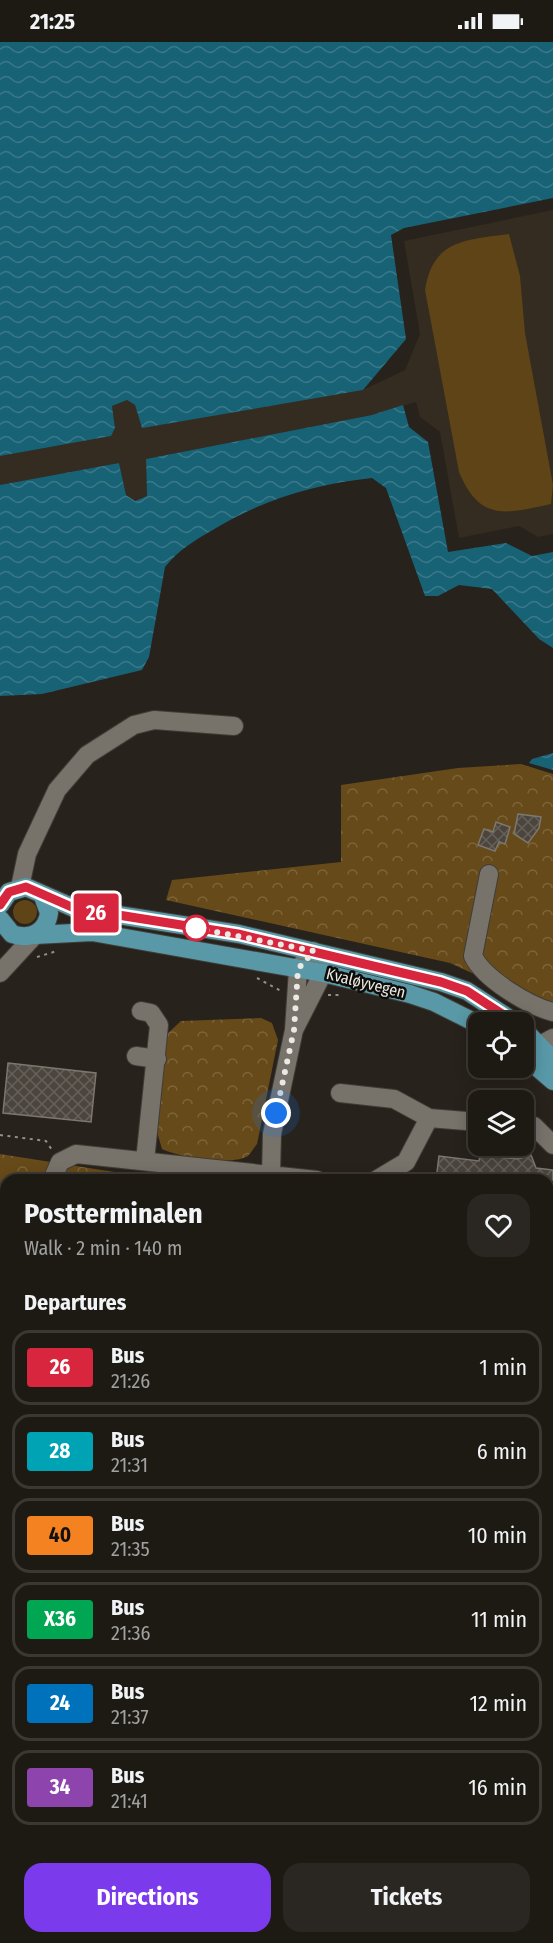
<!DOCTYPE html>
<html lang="en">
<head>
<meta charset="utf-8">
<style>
	:root { --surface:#1d1a14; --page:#2a2722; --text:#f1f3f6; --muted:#a0a1a0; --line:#3b3834; --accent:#7c3aed }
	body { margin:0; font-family:"Fira Sans Condensed",sans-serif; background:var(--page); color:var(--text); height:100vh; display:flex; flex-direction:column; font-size:22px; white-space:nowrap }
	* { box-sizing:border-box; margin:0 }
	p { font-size:20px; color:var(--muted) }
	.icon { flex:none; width:33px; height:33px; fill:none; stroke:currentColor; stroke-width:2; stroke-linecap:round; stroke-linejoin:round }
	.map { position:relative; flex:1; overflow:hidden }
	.details { position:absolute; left:0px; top:1132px; width:554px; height:770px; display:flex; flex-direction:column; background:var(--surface); border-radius:18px 18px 0 0; box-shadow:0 3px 15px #0003,0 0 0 2px var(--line) }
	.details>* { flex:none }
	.badge { padding:0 12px; border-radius:4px; font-size:21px; line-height:39px }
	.buttons { position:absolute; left:468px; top:970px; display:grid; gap:12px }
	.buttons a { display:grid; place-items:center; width:66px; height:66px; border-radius:12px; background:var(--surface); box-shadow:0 3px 15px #0003,0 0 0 2px var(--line); font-size:30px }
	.you { position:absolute; width:30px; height:30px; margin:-15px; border:4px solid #fff; border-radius:50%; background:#1a73e8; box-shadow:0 0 0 9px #1a73e833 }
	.map>.badge { position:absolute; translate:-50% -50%; box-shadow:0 0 0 3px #fff }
	h2 { padding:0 24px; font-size:22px; line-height:54px }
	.round { display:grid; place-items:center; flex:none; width:63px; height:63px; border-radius:18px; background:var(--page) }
	.head { display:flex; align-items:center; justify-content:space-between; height:102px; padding:0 24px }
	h1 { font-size:28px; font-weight:700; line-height:45px }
	.cta { display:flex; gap:12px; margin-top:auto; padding:12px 24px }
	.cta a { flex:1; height:69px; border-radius:18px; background:var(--accent); color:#fff; font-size:24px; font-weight:700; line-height:69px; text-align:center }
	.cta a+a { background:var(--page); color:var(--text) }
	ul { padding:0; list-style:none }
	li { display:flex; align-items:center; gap:18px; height:75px; margin:0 12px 9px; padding:0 12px; border:3px solid var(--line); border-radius:18px }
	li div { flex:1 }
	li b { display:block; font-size:22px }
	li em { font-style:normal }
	li .badge { min-width:66px; font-weight:700; text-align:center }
	.status { display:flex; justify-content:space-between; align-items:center; height:42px; padding:0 30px; background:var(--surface); direction:ltr }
	.status svg { height:16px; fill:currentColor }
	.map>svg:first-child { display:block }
</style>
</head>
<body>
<div class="status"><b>21:25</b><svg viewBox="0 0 49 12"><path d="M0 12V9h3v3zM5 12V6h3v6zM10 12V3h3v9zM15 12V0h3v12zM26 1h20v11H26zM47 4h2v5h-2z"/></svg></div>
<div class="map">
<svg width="553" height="1901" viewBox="0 0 553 1901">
	<defs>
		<pattern id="forest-crowns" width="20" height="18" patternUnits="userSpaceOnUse" patternTransform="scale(1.5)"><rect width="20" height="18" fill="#674a19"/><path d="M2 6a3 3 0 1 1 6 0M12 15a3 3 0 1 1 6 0" fill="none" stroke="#7d643a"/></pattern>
		<pattern id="park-tufts" width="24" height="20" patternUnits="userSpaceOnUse" patternTransform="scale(1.5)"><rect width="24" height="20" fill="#5e4416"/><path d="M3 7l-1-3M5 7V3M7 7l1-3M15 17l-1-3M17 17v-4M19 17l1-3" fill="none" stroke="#755f38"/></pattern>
		<pattern id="water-waves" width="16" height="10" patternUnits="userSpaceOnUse" patternTransform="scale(1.5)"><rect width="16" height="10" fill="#186276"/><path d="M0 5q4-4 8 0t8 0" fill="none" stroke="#3a7889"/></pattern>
		<pattern id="building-cross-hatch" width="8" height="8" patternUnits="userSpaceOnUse" patternTransform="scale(1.5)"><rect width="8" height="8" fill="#4b453e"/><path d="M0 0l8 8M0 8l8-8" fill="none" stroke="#65605a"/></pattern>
	</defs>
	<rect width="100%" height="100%" fill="#27221b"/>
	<path fill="#342c20" d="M553,168V492L538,495L519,484L459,496L440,390L420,375L416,360L372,373L146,417L147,454L134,459L126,453L119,421L0,443V414L111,394L115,386L112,364L127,358L135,363L142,385L363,348L405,328L420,292L404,199Z"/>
	<path fill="#5e4416" d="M509,192L520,234L525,291L553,443L551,462C506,472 480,480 459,430L425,248C433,197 466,198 509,192Z
		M13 870a12 12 0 1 1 24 0a12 12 0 1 1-24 0Z"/>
	<path fill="url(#forest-crowns)" d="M521,722L553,732V965L544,964L450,921L166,858L172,838L341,820V743L458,726Z
		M261,976L272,981L278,998L257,1102C254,1106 251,1111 248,1114C233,1124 177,1115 162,1107L157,1090L166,993L181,979Z
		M0,1112L165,1138H6V1696L0,1697Z"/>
	<path fill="url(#park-tufts)" d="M548,1514H553V1637H548Z"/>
	<path fill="url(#water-waves)" d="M0,0H553V156L404,186L391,193L406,297L363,348L142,386L135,363L127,358L112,364L115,386L111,394L0,414Z
		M403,363L409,385L428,400L448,510L506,501L532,514L553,510V606L539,597L492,547L459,543L438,554H425L386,446L372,436C315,442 265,457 216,486C197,497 178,508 165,525L149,615L142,628L42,652L0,654V443L119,421L126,453L135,459L147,454L146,417L372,373Z
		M553,711V728L529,721L532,717Z"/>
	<path fill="url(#building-cross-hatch)" stroke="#7c776f" stroke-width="1.5" d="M518,772L541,775L539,786L528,801L514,792Z
		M496,780L510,785L505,802L499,800L495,809L478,803L484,787L493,790Z
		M8,1021L96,1031L91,1080L3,1071Z
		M480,1113L518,1117L531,1113L536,1126L553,1128V1138H436L439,1114L479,1119Z"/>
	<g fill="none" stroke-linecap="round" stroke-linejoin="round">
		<path stroke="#454039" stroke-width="18" stroke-dasharray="18 9" stroke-linecap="butt" d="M548,1562L553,1531
			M488,1901V1896"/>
		<defs>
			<path id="minor" d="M489,832L473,914C484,937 529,964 553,970
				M20,845L27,812L57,748L87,713L134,683L154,678L234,684
				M0,931L35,893
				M141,969L151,971L159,983L145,1119
				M538,1004L553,996
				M136,1014L157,1017
				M340,1051L394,1057L429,1076
				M524,1083L534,1084L553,1103
				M271,1132L272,1092L294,988L298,927L313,909L323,931L294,988
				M52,1138L60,1120L76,1112L317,1138
				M376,1138L406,1120L429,1076L478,1080
				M548,1707H553
				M0,1720L6,1719
				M548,1828H553"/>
			<path id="major" d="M42,852L74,866L239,892L441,940L467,949L516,981
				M0,863L9,850L26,845L42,852L49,871C46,891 30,898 12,892L0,877
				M35,893L92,890L323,931L410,952L434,960L478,982
				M524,988L553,1018
				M524,1014L553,1039"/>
		</defs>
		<use href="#minor" stroke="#403d37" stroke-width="20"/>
		<use href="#major" stroke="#403d37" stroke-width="20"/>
		<path stroke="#938f89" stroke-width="2" stroke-dasharray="3 4.5" stroke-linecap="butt" d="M37,915L57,909
			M257,936L281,949
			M328,953H341
			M0,1093L46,1099L52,1108
			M548,1522L553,1531
			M0,1775L6,1770"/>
		<use href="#minor" stroke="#77726a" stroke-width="18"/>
		<use href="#major" stroke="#5898a7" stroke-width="18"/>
	</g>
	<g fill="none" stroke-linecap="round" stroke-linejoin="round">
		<defs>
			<path id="line" d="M0,863L9,850L26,845L74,866L238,892L441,940L467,949L516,981"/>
		</defs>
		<use href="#line" stroke="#fff" stroke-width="14"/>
		<use href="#line" stroke="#d7263d" stroke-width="9"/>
		<path stroke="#ece9e4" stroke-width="6" stroke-dasharray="0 10.8" d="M196,886L314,909L298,927L294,988L276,1071"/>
	</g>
	<circle fill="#fff" stroke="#d7263d" stroke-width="3" cx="196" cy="886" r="12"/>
	<g text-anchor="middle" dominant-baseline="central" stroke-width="5" stroke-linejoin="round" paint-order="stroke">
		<g font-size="16" fill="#ece9e4" stroke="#0e0c09">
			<text transform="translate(366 941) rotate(14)">Kvaløyvegen</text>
		</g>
	</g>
</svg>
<div class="buttons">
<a><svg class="icon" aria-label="locate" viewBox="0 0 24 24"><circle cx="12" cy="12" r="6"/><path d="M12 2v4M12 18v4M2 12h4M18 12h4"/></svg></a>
<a><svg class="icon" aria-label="layers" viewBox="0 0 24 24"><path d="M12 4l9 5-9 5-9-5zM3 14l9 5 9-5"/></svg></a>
</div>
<div class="you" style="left:276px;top:1071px"></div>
<b class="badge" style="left:96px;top:871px;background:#d7263d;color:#fff">26</b>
<section class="details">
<div class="head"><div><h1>Postterminalen</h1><p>Walk · 2 min · 140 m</p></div><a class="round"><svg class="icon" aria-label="heart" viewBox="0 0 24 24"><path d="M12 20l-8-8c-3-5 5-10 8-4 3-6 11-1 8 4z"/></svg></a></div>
<h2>Departures</h2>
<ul>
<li><span class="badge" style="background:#d7263d;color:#fff">26</span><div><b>Bus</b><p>21:26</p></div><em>1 min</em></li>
<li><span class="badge" style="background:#00a3b4;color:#fff">28</span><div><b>Bus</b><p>21:31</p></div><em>6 min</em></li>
<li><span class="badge" style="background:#f58220;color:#111">40</span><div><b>Bus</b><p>21:35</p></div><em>10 min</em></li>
<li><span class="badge" style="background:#00a651;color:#fff">X36</span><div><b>Bus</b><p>21:36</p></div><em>11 min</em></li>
<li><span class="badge" style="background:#0072bc;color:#fff">24</span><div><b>Bus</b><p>21:37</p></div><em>12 min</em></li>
<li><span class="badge" style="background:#8e44ad;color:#fff">34</span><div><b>Bus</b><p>21:41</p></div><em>16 min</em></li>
</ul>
<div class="cta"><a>Directions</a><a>Tickets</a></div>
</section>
</div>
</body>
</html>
